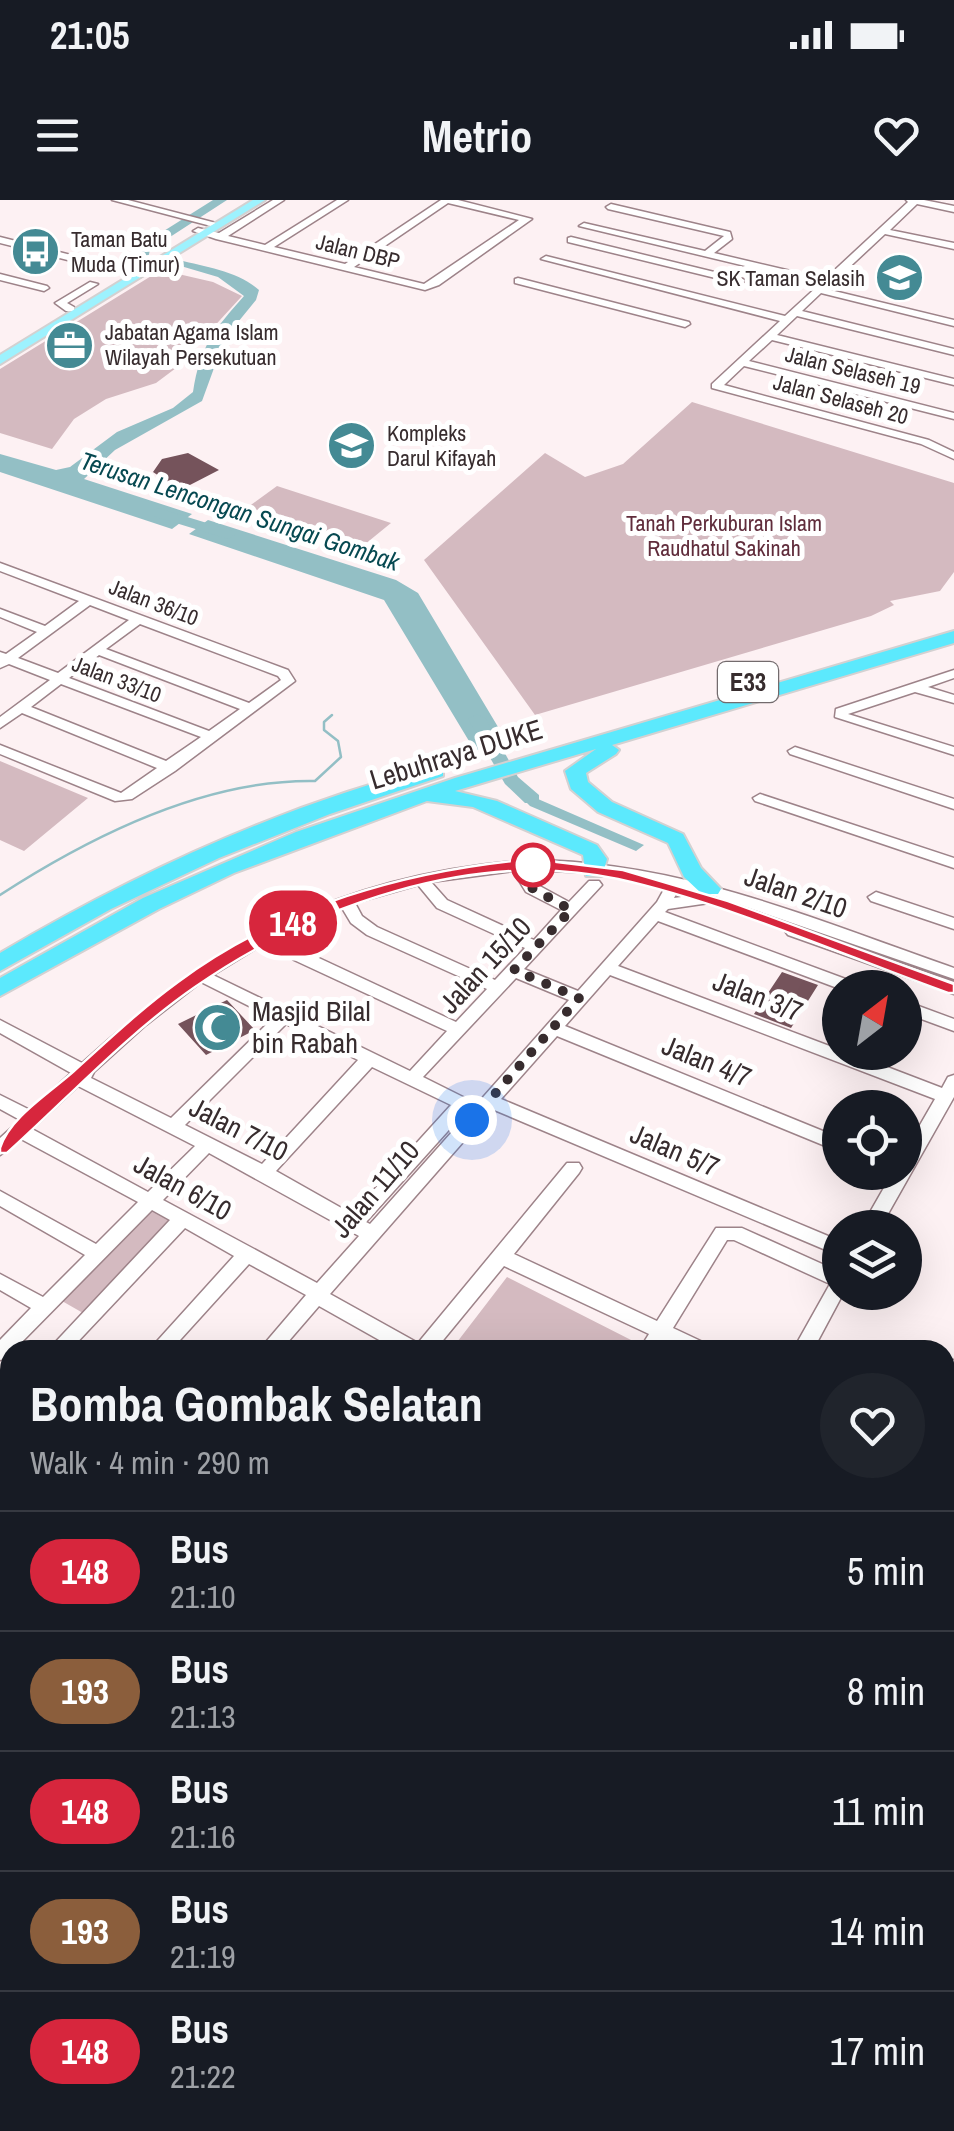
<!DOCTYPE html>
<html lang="en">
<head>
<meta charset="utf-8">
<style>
	:root { --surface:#171b24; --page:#20242c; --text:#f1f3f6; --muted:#9ea1a6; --line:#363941 }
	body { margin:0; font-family:"Archivo Narrow",sans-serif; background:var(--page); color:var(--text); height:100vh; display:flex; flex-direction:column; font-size:38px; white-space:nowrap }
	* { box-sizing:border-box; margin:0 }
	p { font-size:32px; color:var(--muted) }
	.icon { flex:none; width:55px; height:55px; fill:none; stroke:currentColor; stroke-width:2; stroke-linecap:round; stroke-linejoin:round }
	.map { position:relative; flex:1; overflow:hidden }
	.details { position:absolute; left:0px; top:1140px; width:955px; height:792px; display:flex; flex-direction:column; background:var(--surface); border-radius:30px 30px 0 0; box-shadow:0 10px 40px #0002 }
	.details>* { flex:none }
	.badge { padding:0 20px; border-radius:32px; font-size:35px; line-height:65px }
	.needle { width:65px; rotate:31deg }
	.fabs { position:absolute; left:822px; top:770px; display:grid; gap:20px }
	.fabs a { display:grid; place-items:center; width:100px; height:100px; border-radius:50%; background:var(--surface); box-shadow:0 10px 40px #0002; font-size:50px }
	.you { position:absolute; width:50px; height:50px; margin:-25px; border:8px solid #fff; border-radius:50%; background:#1a73e8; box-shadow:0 0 0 15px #1a73e833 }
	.map>.badge { position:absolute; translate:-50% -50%; box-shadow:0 0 0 5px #fff }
	.round { display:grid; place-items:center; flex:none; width:105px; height:105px; border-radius:52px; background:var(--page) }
	.headline { display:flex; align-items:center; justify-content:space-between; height:170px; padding:0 30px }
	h1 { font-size:48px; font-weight:800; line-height:75px }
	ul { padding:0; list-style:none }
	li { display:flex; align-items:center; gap:30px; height:120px; padding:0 30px; border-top:2px solid var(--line) }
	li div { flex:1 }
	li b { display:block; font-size:38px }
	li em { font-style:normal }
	li .badge { min-width:110px; font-weight:700; text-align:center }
	.status { display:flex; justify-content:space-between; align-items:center; height:70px; padding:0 50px; background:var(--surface); direction:ltr }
	.status svg { height:28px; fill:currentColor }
	header { display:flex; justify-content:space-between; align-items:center; height:130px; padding:0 30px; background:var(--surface); font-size:45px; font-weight:800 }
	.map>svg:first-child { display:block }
</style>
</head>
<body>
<div class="status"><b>21:05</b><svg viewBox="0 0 49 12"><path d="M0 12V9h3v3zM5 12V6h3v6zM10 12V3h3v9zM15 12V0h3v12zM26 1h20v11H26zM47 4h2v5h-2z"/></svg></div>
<header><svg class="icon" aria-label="menu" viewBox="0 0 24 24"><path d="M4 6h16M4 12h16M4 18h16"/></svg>Metrio<svg class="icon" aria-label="heart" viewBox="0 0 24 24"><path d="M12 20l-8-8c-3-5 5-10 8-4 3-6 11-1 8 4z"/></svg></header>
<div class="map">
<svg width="954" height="1931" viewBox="0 0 954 1931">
	<rect width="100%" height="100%" fill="#fdf1f3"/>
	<path fill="#d4bac0" d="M161,70L213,82L242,96L176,168L156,183L106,199L74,219L52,249L0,233V169Z
		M692,202L954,283V372L940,391L890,401L894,405L871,416L535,515L424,360L545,253L585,277L623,264Z
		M277,286L391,323L364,345L248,307Z
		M0,561L88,598L24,651L0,640Z
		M154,1008L174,1018L83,1113L62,1101Z
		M507,1077L635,1142L630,1150H451Z"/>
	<path fill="#93bfc5" d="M179,60C206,67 238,71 259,90L256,100L225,138L202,201L115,250L84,279L192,314L172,329L0,272V254L56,270L70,267L117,232L173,208L193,192C200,146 214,130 244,96L218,77L174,64Z
		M208,320L396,380L418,393L507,542L475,551L384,400L189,334Z
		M515,576L538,599L644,645L636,651L530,606L503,579Z"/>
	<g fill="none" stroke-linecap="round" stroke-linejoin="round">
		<path stroke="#93bfc5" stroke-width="2.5" d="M0,695C91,636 204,579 315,581L341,557L338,541L324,530V522L332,515"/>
		<path fill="#93bfc5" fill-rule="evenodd" d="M213,0H227L150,50L148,58H140V46Z
			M158,308L233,331L236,334L228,339L153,316V310Z
			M477,514L486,519L518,577L539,595V603H525L505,584L468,519Z"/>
	</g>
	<path fill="#75535b" d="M188,253L219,270L188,286L184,283L174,286L153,272L162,259Z
		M782,772L818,785L791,828L754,814Z
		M227,800L255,830L206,855L178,824Z"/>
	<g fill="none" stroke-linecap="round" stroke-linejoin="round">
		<defs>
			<path id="minor" d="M112,0H128L216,23L211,26Z
				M273,0H284L228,36L265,45L337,0H348L274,47L345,64L441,0H458L532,19L439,85L425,90L216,39L193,31L198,28L219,33ZM448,3L519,20L424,84L354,67Z
				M906,0H924L954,6V12L917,4L890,30L954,43V49L885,34L826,89L954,120V126L821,93L802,111L954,149V155L797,116L777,135L954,179V185L772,140L749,161L954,213V219L744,166L724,185L929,240L954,252V259L921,244L712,188V184L780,121L541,59L546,56L785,116L820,84L579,26L584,23L705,51L724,36L608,9L606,7L611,4L730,32L732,39L714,53L825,79L908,2Z
				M0,37L142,73L144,75L139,78L0,43Z
				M571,37L743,79L745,81L740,84L568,42V38Z
				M0,74L47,86L49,88L44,91L0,80Z
				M518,78L689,122L690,124L685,127L515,83V79Z
				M90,82L98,84L67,103L74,107V111H66L55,103Z
				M0,363L288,470L295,481L175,571L132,599L115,601L0,554V545L121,593L157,568L22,513L0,528V517L50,480L9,464L0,468V452L6,454L37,432L0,417V409L45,426L79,401L0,371ZM90,405L129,420L58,473L18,458ZM140,424L278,476L281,480L249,503L106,449ZM99,455L240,509L209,531L69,478ZM61,484L201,537L166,561L31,507Z
				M954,470V478L928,487L954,495V503L915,492L848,514L954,547V555L835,517L836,509Z
				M795,547L954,599V609L790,554L788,551Z
				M760,594L954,658V668L755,601L753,598Z
				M529,660C681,661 813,719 954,768V779L706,693L680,687L674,698L704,694L712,699L709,703L668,709L665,712L859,784L861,788L840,789L658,721L618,766L840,850V852H848L942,888L948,877L954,875V897L880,1028H861L893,972H905V951L935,899L610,775L565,826L840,938V952L557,836L501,899L840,1041V1056L492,909L330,1094L418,1143L567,963H579L582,968L579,973L514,1054L657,1121L716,1028H742L840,1072V1092H844L813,1150H793L830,1084L734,1040H727L673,1128L707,1144L710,1150H681L664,1142L659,1150H639L649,1134L504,1066L435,1150H397L319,1106L281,1150H259L306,1095L249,1064L171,1150H149L234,1056L185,1028L70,1150H48L170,1020L152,1010L14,1150H10L7,1158L0,1160V1140L31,1108L0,1090V1074L43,1097L85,1055L0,1006V991L96,1044L138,1002L21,939L0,955V938L20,920L0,909V895L30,910L71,873L0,833V820L82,863C216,741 345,673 529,660ZM527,670L597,673L667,684L657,702L578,791L524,769L602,685L599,681H589L569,702L536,684ZM513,671L526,692L561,710L534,740L447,700L431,682ZM418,685L437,708L525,748L495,780L377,727L362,716L355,703ZM342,708L351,723L367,735L487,789L456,822L306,752L282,734ZM270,740L294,760L447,831L410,871L213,775ZM516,778L569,800L477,904L423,877ZM201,782L273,818L171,918L91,878L94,872L146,825ZM286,824L358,860L262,964L185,925ZM372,867L451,905L352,1014L276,971ZM78,886L195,946L148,992L32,929ZM465,912L468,914L370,1024L366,1022ZM209,953L359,1036L317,1083L163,1000Z
				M876,692L954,718V729L871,701L868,697Z
				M793,726L954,782V794L788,735L785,731L788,727Z
				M905,801L954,819V831L905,813Z
				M954,1160L952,1193L945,1195L947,1162Z
				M0,1172L10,1176V1194L0,1190Z
				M945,1260L954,1264V1283L945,1279Z
				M0,1283L10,1288V1308L0,1303Z
				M945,1423L954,1427V1448L945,1444Z
				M954,1559V1597L945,1602V1564Z
				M10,1709V1747L0,1753V1715Z
				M945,1893L954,1897V1925L945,1921Z
				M352,1922H379L375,1931H348Z
				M460,1922H487L483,1931H456Z
				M532,1922H566L570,1931H536Z"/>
			<path id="major" d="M253,0H265L0,164V155Z"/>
			<path id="highway" d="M954,431V443L612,545L619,550L616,554L586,573L588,582L612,602L683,634L701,668L721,689L718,694H702L684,677L668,643L598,612L571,589L565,571L596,549L455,591L497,601L597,645L607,659L602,676H586L583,655L473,607L427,601L234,673L159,709L0,796V778L143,698L296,632L455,578Z
				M436,566L443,568V576L330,614L219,658L111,709L0,771V753C135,673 283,605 436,566Z"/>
		</defs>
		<use href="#minor" stroke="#9d8389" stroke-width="3"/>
		<use href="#major" stroke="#d3d1d1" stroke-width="4"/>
		<use href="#highway" stroke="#d3d1d1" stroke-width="4"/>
		<use href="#minor" fill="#fff" fill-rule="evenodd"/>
		<use href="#major" fill="#9df2fe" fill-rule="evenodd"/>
		<use href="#highway" fill="#5ce9fd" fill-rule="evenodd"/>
	</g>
	<path fill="#d7263d" stroke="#fff" stroke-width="2.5" d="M532,659L623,670L728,701L954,784V793H948C842,755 726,703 618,679C474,648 312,706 195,787C127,834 68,898 7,953H0V948C9,918 48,894 74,871C108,840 141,809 178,782C280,706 407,670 532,659Z"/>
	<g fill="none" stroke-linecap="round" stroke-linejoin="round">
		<path stroke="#372c2e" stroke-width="10" stroke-dasharray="0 18" d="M472,920L579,798L514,770L571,710L532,688L517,666L533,665"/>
	</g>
	<defs>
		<symbol id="bus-disc" viewBox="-11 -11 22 22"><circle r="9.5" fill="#448a94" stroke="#fff"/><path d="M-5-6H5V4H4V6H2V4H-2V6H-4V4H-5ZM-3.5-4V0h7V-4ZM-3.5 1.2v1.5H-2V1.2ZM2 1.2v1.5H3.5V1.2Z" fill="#fff"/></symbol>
		<symbol id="school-disc" viewBox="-11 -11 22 22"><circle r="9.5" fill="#448a94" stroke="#fff"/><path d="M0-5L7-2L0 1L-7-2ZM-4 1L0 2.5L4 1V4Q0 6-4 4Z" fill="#fff"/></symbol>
		<symbol id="office-disc" viewBox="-11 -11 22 22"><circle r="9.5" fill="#448a94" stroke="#fff"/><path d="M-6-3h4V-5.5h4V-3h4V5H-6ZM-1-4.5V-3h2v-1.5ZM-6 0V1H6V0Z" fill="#fff"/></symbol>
		<symbol id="mosque-disc" viewBox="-11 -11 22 22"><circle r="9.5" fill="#448a94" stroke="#fff"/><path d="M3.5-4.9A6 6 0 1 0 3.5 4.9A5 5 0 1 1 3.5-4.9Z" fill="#fff"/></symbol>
	</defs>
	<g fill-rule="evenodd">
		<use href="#bus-disc" x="8" y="24" width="55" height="55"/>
		<use href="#school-disc" x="872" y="50" width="55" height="55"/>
		<use href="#office-disc" x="42" y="118" width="55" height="55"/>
		<use href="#school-disc" x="324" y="218" width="55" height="55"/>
		<use href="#mosque-disc" x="190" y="800" width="55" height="55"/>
	</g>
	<circle fill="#fff" stroke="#d7263d" stroke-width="5" cx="533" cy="665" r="20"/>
	<g text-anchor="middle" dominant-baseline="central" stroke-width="10" stroke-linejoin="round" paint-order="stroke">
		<g font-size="22" fill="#372c2e" stroke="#fff" text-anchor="start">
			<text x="71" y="39">Taman Batu<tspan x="71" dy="25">Muda (Timur)</tspan></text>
			<text x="865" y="78" text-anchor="end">SK Taman Selasih</text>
			<text x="105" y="132">Jabatan Agama Islam<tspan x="105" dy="25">Wilayah Persekutuan</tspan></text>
			<text x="387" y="233">Kompleks<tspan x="387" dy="25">Darul Kifayah</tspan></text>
		</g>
		<g font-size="22" fill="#372c2e" stroke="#fff">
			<text transform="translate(358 51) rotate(14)">Jalan DBP</text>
			<text transform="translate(853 170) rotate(14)">Jalan Selaseh 19</text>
			<text transform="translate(841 199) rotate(15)">Jalan Selaseh 20</text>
			<text transform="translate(154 402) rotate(21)">Jalan 36/10</text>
			<text transform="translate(117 479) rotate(21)">Jalan 33/10</text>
		</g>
		<g font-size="22" fill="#602c3b" stroke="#fff">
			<text x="724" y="323">Tanah Perkuburan Islam<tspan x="724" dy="25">Raudhatul Sakinah</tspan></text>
		</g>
		<g font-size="25" font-style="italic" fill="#064951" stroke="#fff">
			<text transform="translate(240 311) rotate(18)">Terusan Lencongan Sungai Gombak</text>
		</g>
		<rect fill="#fff" stroke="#736b6d" stroke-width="2.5" x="718" y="462" width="60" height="40" rx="8"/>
		<g font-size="25" font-weight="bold" fill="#372c2e">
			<text x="748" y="482">E33</text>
		</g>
		<g font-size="28" fill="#372c2e" stroke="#fff">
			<text transform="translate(456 554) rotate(-17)">Lebuhraya DUKE</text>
			<text transform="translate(796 692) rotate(19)">Jalan 2/10</text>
			<text transform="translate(485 765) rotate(-47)">Jalan 15/10</text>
			<text transform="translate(758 796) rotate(21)">Jalan 3/7</text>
			<text transform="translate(707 861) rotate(22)">Jalan 4/7</text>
			<text transform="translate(239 929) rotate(27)">Jalan 7/10</text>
			<text transform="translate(675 950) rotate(23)">Jalan 5/7</text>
			<text transform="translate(183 987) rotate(29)">Jalan 6/10</text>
			<text transform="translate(375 989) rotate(-49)">Jalan 11/10</text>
		</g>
		<g font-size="28" fill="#372c2e" stroke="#fff" text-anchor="start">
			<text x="252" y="811">Masjid Bilal<tspan x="252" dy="32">bin Rabah</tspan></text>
		</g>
	</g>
</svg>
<div class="fabs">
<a><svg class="needle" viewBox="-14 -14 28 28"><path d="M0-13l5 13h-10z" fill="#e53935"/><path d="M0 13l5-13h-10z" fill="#9ea1a6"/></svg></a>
<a><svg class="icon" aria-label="locate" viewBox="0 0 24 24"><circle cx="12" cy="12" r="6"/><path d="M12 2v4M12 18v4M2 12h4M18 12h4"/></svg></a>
<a><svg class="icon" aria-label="layers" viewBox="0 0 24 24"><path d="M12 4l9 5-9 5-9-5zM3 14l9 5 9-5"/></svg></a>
</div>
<div class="you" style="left:472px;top:920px"></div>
<b class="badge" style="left:293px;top:723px;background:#d7263d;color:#fff">148</b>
<section class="details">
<div class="headline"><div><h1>Bomba Gombak Selatan</h1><p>Walk · 4 min · 290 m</p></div><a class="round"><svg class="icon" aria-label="heart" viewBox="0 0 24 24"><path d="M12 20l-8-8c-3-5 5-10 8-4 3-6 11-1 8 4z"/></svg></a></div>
<ul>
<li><span class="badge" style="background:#d7263d;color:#fff">148</span><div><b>Bus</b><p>21:10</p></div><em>5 min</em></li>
<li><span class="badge" style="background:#8b5e3c;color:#fff">193</span><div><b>Bus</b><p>21:13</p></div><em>8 min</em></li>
<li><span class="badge" style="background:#d7263d;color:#fff">148</span><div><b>Bus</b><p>21:16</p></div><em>11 min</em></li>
<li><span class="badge" style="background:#8b5e3c;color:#fff">193</span><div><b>Bus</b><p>21:19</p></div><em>14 min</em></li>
<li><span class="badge" style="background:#d7263d;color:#fff">148</span><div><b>Bus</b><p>21:22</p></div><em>17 min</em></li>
</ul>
</section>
</div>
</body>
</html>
